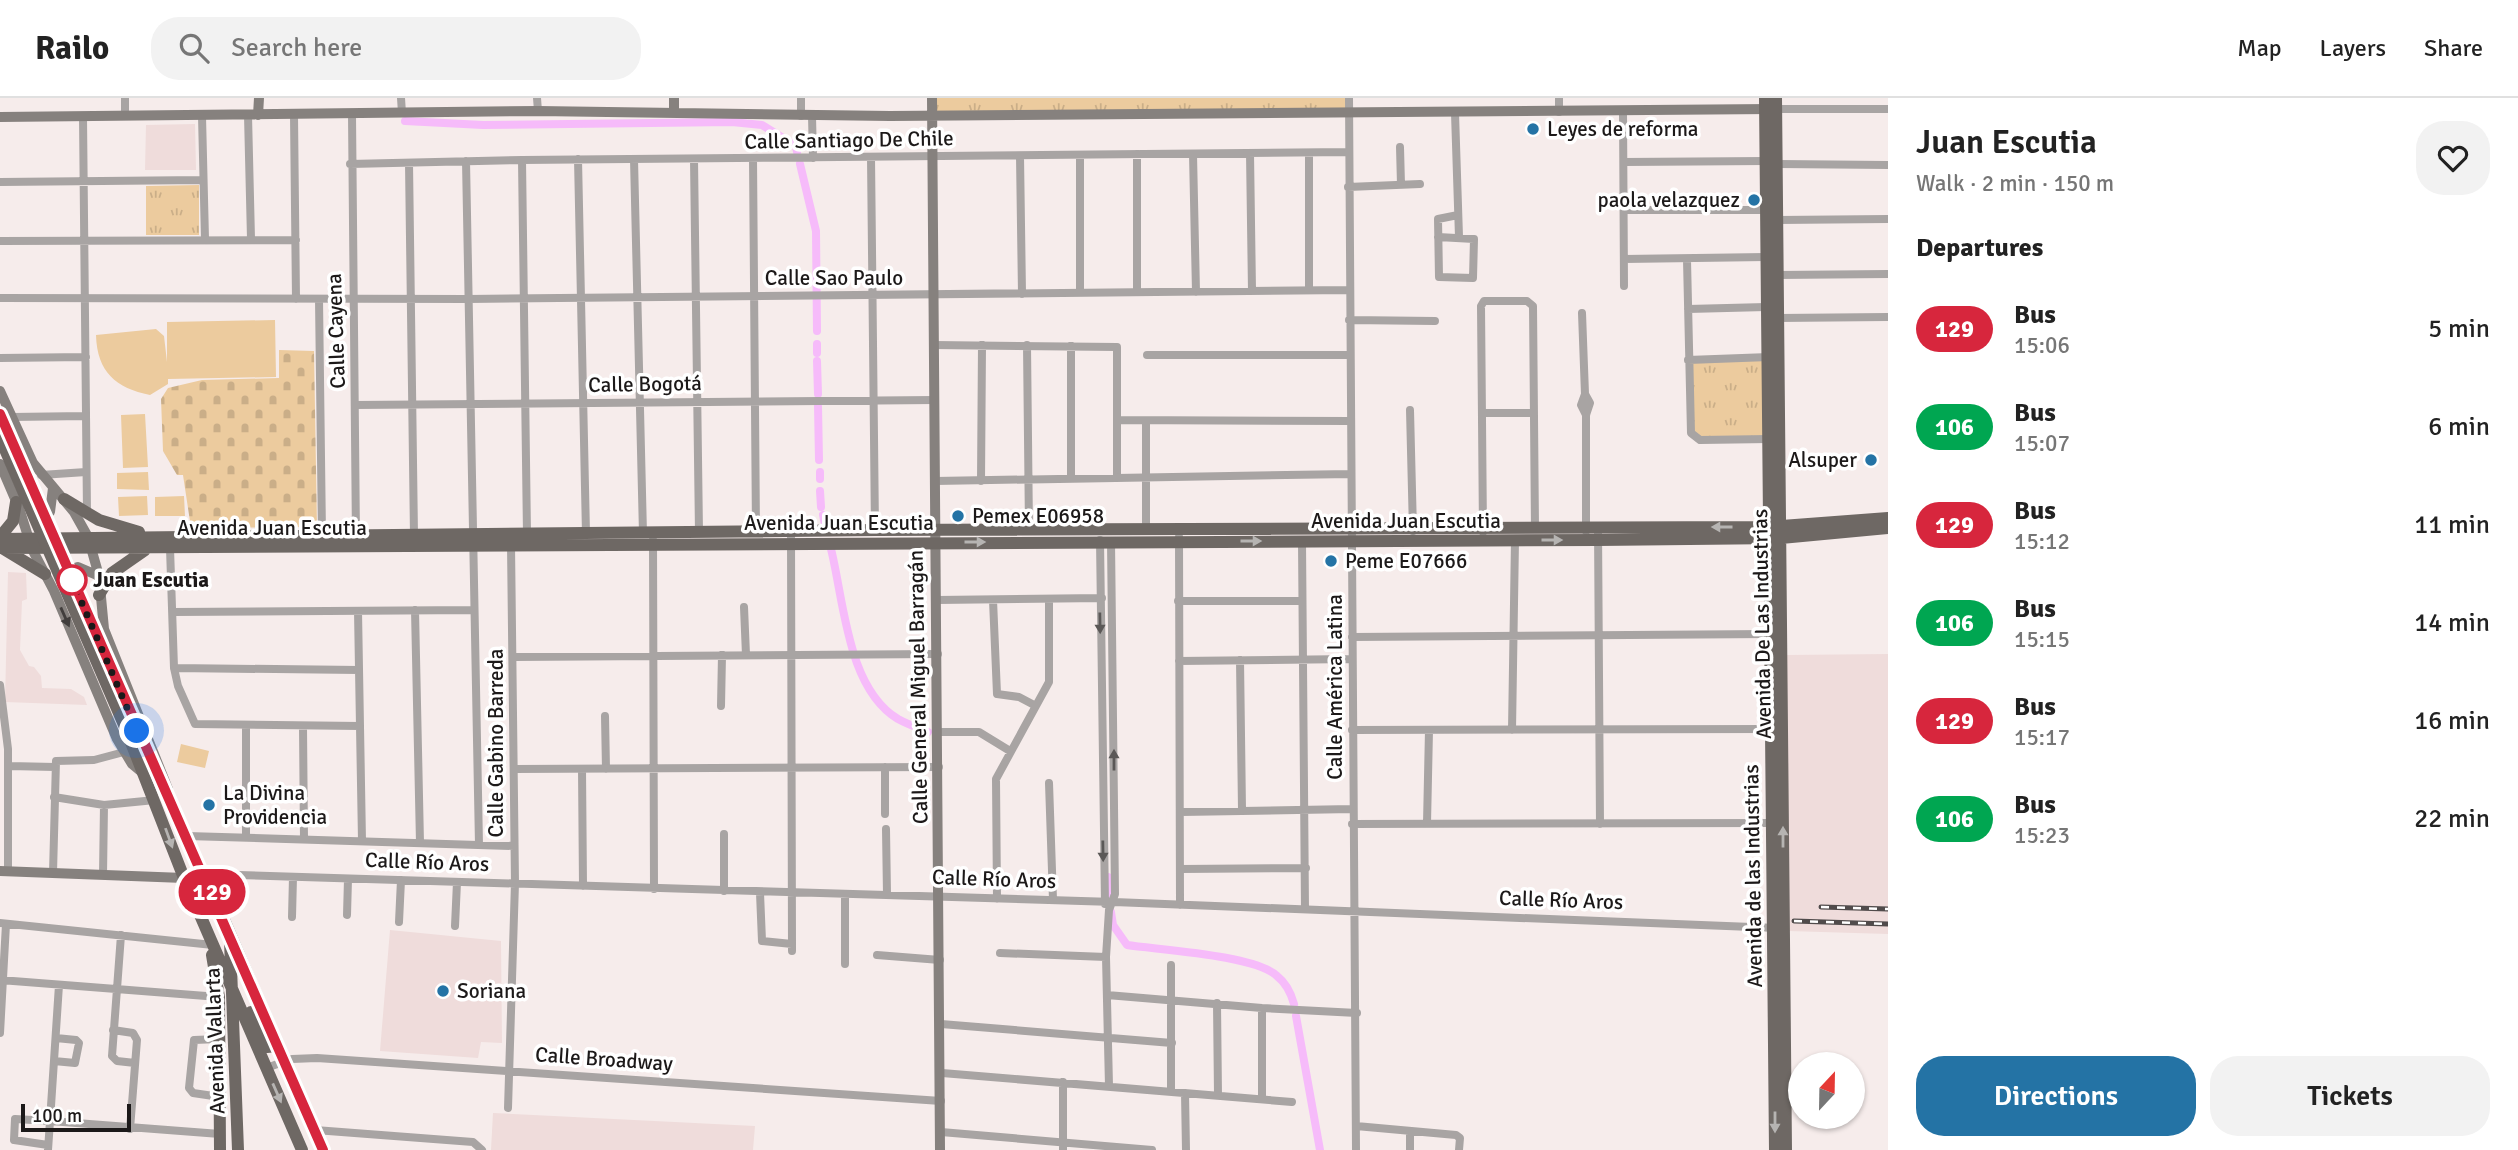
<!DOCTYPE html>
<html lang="en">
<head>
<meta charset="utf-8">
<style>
	:root { --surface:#fff; --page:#f2f2f2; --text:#222; --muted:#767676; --line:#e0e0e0; --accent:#2473a5 }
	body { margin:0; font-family:Signika,sans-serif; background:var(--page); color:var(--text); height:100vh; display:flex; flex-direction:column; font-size:26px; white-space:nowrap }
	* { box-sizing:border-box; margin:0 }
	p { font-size:23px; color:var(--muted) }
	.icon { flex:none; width:38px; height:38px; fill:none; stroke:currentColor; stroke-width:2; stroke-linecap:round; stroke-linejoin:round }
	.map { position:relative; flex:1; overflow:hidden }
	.panel { display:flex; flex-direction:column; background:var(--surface); width:630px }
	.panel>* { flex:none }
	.badge { padding:0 14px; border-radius:23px; font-size:24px; line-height:46px }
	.needle { width:46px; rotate:22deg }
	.tools { position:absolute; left:1788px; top:954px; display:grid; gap:14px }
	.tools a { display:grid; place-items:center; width:77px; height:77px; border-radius:50%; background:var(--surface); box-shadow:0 2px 5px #0004; font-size:35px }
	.scale { position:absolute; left:21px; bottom:18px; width:110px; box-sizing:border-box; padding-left:7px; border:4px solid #1c1919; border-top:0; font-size:19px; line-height:24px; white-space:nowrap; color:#1c1919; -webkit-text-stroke:5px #fff; paint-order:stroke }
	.you { position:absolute; width:35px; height:35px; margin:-18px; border:5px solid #fff; border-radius:50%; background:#1a73e8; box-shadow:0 0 0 10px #1a73e833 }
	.map>.badge { position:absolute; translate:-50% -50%; box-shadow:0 0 0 4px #fff }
	h2 { padding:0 28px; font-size:26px; line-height:63px }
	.round { display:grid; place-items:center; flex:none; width:74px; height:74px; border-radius:28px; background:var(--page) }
	.summary { display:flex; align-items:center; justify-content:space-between; height:119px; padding:0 28px }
	h1 { font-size:33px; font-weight:600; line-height:52px }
	.button { display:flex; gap:14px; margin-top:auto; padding:14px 28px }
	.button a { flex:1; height:80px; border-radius:28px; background:var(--accent); color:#fff; font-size:28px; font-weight:600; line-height:80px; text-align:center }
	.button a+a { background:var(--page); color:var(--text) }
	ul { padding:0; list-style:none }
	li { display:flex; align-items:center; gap:21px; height:98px; padding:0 28px }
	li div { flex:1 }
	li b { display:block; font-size:26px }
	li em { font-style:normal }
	li .badge { min-width:77px; font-weight:700; text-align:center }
	header { display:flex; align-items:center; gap:42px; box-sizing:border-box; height:98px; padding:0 35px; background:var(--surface); border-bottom:2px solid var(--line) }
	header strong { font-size:33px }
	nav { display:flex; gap:38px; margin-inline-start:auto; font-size:24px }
	.search { width:490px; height:63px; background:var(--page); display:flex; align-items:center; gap:18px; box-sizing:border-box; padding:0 24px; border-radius:28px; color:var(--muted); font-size:26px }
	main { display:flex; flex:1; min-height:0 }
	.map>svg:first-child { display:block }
</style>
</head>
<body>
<header>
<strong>Railo</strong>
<div class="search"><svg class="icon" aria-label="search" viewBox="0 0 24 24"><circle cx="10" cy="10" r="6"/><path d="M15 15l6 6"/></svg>Search here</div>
<nav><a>Map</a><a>Layers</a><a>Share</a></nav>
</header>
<main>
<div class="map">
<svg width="1888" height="1052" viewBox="0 0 1888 1052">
	<defs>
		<pattern id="cemetery-stones" width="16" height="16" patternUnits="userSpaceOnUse" patternTransform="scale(1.75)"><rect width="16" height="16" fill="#eccb9e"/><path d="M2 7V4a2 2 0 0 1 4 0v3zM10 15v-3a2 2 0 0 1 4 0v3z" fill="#caae88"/></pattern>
		<pattern id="park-tufts" width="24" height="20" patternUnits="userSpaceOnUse" patternTransform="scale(1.75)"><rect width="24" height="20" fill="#eccb9e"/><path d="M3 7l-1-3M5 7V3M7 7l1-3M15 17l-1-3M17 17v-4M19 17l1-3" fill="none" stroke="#caae88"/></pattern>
	</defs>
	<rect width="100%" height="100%" fill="#f6eceb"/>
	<path fill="#efdcdb" d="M195,26L196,72H145L146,27Z
		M8,474L26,475L27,501L22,503L20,552L29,568L34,569L41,578L42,590L71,591L84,599L87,607L5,604Z
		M1888,556V836L1788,833L1787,557Z
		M390,832L501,843L502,945L481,944L478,960L380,953Z
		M493,1015L755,1028L753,1052H491Z"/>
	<path fill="url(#cemetery-stones)" d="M279,252L314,253L317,429L191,430L183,377H177L163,353L161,301L168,290L202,282L279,280Z"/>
	<path fill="url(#park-tufts)" d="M932,0H1349V15L932,18Z
		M199,87V137H146V88Z
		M1767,259L1769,341L1693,338L1688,262Z"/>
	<path fill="#eccb9e" d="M275,222L276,279L168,281V286L150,297C116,290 97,274 96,237L156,231L164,238L167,264V224Z
		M145,316L148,369L123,370L121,317Z
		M148,374L149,392L117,391V375Z
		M147,398L148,417L119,418L118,399Z
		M184,398L185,418H155V399Z
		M181,646L209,653L205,670L177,664Z"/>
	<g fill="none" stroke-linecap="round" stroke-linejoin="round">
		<path stroke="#f6bbfa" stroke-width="8" d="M405,23L483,27L732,24L762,27L796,48L797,54
			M800,66L816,133L817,233
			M817,255V246
			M817,263L818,296
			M818,308L819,362
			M820,374V381
			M820,393L821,409
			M823,417L825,427
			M831,451C844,503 847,590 898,621C907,626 918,630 928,634
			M1108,779L1110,804
			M1111,814L1113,827L1127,847C1160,852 1255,857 1277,878C1286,885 1291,895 1294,906
			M1296,918L1320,1052"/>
		<path stroke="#a8a4a3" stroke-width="8" d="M125,0V18
			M401,0L402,15
			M537,0L538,13
			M801,0V18
			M1349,0L1356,1052
			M1559,0V14
			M1776,11H1888
			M1623,13L1624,188
			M1455,15L1459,139
			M248,17L251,141
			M294,17L296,201
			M352,17L356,442
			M202,18L205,141
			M812,18L813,60
			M83,19L87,415
			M1400,49L1401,87
			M1250,55L1252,193
			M1309,55V192
			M1137,56V194
			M1193,56L1196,194
			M1080,57V195
			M1020,58L1022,196
			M871,59L875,432
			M753,60L756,435
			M578,61L586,436
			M634,61L643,436
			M694,61L699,435
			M522,62L527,437
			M466,63L479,747
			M1624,64L1765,63
			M409,65L414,438
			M350,66L522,62L1348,54
			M1776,66L1888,67
			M0,84L203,82
			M1348,89L1420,86
			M1624,112H1766
			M1777,122L1888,121
			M1438,139L1474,141L1473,180L1439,179L1438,121L1458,117
			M0,143L296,142
			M1624,161L1766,159
			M1687,162L1691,335L1700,342L1769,341
			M1777,177L1888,176
			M0,200L468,201L1348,192
			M319,201L322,437
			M1688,211L1766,209
			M1582,215L1585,296L1590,305L1586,317V433
			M1778,220L1888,219
			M1349,222L1435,223
			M934,247L1117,249V380
			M1027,247L1029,432
			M1147,257H1349
			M0,260L86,259
			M1688,262L1769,259
			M1585,296L1581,307L1586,317
			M355,307L935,302
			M1410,312L1413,433
			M1483,315H1533
			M12,319L85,318
			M1117,322L1350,323
			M41,377L86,374
			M1071,381V248
			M935,383L1351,376
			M981,383L982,247
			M1598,429L1600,726
			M1146,432V323
			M791,434L792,853
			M1483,434L1481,208L1484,203H1527L1533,208L1535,430
			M1179,439L1180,807
			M653,442L654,791
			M1100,442L1105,806
			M1302,444L1305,811
			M170,450L174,570L178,588L195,626L360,628
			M937,502L1102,500
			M993,502L997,596L1019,599L1036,608
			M1178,503H1302
			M744,509L746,557
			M415,512L420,745
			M358,513L362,743
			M173,514L474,512
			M1352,539L1770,536
			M514,559L938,556
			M1240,562L1242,712
			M1179,563L1352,561
			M174,570L359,572
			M0,587L8,651V773
			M721,608L722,557
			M605,618L606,671
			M303,629L304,741
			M1352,632L1771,631
			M1512,632L1515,442
			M939,634H979L1010,653
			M9,668L55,669
			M885,669V716
			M514,671L939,669
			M582,671L583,788
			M1049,685L1053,802
			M54,699L104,707L155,702
			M1181,714L1352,711
			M1352,726L1771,725
			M1427,726L1429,632
			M886,731L887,797
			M724,736V793
			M187,738L514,748
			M246,739V629
			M1181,771L1306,770
			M53,775L56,663L94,662L124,654
			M204,776L1114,804L1777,830
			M103,777L104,707
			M760,795L762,843L792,846
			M997,801L996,681L1049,584V501
			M347,817L348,781
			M292,819L293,779
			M399,824L401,782
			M0,825L213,847
			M455,828L457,784
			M121,837L112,958L117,963L135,965
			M1000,855L1106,859
			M877,857L940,862
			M845,866V796
			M0,882L219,899
			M59,887L50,1023L220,1036
			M1107,897L1262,910L1357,915
			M1217,905L1218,997
			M1262,910V1001
			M941,926L1172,945
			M113,932L133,935L137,942L130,1031
			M0,935L6,826
			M219,941L194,942L189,990L193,995L220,999
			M54,963L75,965L79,945L76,942L56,940
			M266,970L292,961L317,960L941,1003
			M942,975L1292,1004
			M1109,988L1106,859L1109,812L1115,796L1111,443
			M1171,993V867
			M1185,995L1186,1052
			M508,1010L515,785L511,447
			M1356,1028L1456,1037L1460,1040L1459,1052
			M315,1032L473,1044L482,1052
			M941,1034L1152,1052
			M48,1052L50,1023L15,1021L14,1042L48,1047
			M1063,1052V984
			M1410,1052V1034"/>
		<path stroke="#86817e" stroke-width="10" d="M674,0V14
			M932,0L940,1052
			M258,17L259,0
			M0,19L538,13L890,18L1772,11
			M0,293L33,365L74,414L88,439L99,478L104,531L168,691
			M0,366L19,410L32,451L54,493L117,641L132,666L144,676
			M36,419L50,414L53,390
			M63,474L78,469L99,478
			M0,773L184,780"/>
		<path stroke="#6e6864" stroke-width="12" d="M1765,0L1775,1052
			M1776,0L1786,1052
			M64,401L99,422L139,434
			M0,439L13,423L16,404
			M0,441L875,432L1769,429L1888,420
			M0,450L1598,442L1781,440L1888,430
			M2,450L45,476
			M99,497L112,475L145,452
			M125,629L184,780L302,1052
			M137,633L226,826L323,1052
			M230,843L238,1052
			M212,857L219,899L220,1052
			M251,914L267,949L278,948"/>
		<defs>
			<path id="rail" d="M1821,809L1888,811
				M1794,823L1888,826"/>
		</defs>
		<use href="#rail" stroke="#504b4b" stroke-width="5"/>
		<use href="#rail" stroke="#fff" stroke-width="2.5" stroke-dasharray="8" stroke-linecap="butt"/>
		<path stroke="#6e6864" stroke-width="12" d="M0,316L137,633
			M0,340L125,629"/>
	</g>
	<defs><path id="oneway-solid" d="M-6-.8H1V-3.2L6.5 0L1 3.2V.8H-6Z" transform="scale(1.75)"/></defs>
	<g fill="#b6b4b2">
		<use href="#oneway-solid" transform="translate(1722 429) rotate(180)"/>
		<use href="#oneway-solid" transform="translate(1552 442)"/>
		<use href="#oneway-solid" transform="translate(1251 443)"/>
		<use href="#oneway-solid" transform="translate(975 444)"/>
		<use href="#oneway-solid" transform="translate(1783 739) rotate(-90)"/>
		<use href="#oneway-solid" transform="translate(169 740) rotate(70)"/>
		<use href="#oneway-solid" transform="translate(277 995) rotate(66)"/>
		<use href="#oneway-solid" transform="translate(1775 1024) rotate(90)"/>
	</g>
	<use fill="#413d3c" href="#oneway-solid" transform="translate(65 519) rotate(66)"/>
	<g fill="#5b5857">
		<use href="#oneway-solid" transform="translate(1100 525) rotate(89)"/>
		<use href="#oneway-solid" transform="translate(1114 662) rotate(-90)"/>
		<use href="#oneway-solid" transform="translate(1103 753) rotate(89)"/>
	</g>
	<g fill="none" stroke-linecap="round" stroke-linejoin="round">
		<defs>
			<path id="line" d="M0,316L323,1052"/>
		</defs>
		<use href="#line" stroke="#fff" stroke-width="16"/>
		<use href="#line" stroke="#d7263d" stroke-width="10"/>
		<path stroke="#1c1919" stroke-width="7" stroke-dasharray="0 12.6" d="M72,482L137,633"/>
	</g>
	<g fill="#2473a5" stroke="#fff" stroke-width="2.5">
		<circle cx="1533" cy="31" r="7"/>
		<circle cx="1754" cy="102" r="7"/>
		<circle cx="1871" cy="362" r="7"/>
		<circle cx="958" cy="418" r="7"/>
		<circle cx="1331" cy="463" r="7"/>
		<circle cx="209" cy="707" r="7"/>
		<circle cx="443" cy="893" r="7"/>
	</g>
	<circle fill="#fff" stroke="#d7263d" stroke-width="3.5" cx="72" cy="482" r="14"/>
	<g text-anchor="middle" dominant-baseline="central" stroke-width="7" stroke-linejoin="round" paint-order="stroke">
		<g font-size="21" fill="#1c1919" stroke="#fff" text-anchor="start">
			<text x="1547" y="31">Leyes de reforma</text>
			<text x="1740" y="102" text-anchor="end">paola velazquez</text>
			<text x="1857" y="362" text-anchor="end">Alsuper</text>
			<text x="972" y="418">Pemex E06958</text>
			<text x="1345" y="463">Peme E07666</text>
			<text x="223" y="695">La Divina<tspan x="223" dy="24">Providencia</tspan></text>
			<text x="457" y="893">Soriana</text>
		</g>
		<g font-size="21" fill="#1c1919" stroke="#fff">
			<text transform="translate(849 42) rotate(-1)">Calle Santiago De Chile</text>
			<text x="834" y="180">Calle Sao Paulo</text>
			<text transform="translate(336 233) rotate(-92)">Calle Cayena</text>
			<text transform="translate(645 286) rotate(-1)">Calle Bogotá</text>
			<text x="1406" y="423">Avenida Juan Escutia</text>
			<text x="839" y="425">Avenida Juan Escutia</text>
			<text x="272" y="430">Avenida Juan Escutia</text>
			<text transform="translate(1762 526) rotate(-91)">Avenida De Las Industrias</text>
			<text transform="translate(918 589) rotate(-91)">Calle General Miguel Barragán</text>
			<text transform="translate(1335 589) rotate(-90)">Calle América Latina</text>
			<text transform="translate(496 645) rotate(-90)">Calle Gabino Barreda</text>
			<text transform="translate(427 764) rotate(2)">Calle Río Aros</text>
			<text transform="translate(1753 778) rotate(-91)">Avenida de las Industrias</text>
			<text transform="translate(994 781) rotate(2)">Calle Río Aros</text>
			<text transform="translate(1561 802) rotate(2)">Calle Río Aros</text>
			<text transform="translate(215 943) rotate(-92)">Avenida Vallarta</text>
			<text transform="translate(604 961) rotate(4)">Calle Broadway</text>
		</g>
		<g font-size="21" font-weight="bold" fill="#1c1919" stroke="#fff" text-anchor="start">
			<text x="93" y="482">Juan Escutia</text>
		</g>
	</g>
</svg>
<div class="tools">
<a><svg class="needle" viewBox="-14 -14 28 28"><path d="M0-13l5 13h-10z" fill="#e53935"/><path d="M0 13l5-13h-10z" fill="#767676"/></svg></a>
</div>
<div class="scale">100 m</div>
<div class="you" style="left:137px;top:633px"></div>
<b class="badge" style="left:212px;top:794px;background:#d7263d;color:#fff">129</b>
</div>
<section class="panel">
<div class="summary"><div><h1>Juan Escutia</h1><p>Walk · 2 min · 150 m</p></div><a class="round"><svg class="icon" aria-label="heart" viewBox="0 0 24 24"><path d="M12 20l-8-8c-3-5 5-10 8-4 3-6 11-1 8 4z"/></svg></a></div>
<h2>Departures</h2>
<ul>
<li><span class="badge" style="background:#d7263d;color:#fff">129</span><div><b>Bus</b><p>15:06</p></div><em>5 min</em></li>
<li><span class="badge" style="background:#00a651;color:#fff">106</span><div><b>Bus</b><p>15:07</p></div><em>6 min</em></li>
<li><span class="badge" style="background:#d7263d;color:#fff">129</span><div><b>Bus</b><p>15:12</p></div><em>11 min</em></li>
<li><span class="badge" style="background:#00a651;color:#fff">106</span><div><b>Bus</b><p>15:15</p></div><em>14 min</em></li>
<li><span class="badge" style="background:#d7263d;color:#fff">129</span><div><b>Bus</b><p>15:17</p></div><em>16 min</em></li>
<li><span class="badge" style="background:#00a651;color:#fff">106</span><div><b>Bus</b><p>15:23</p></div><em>22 min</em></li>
</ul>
<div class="button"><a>Directions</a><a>Tickets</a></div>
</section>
</main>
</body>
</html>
